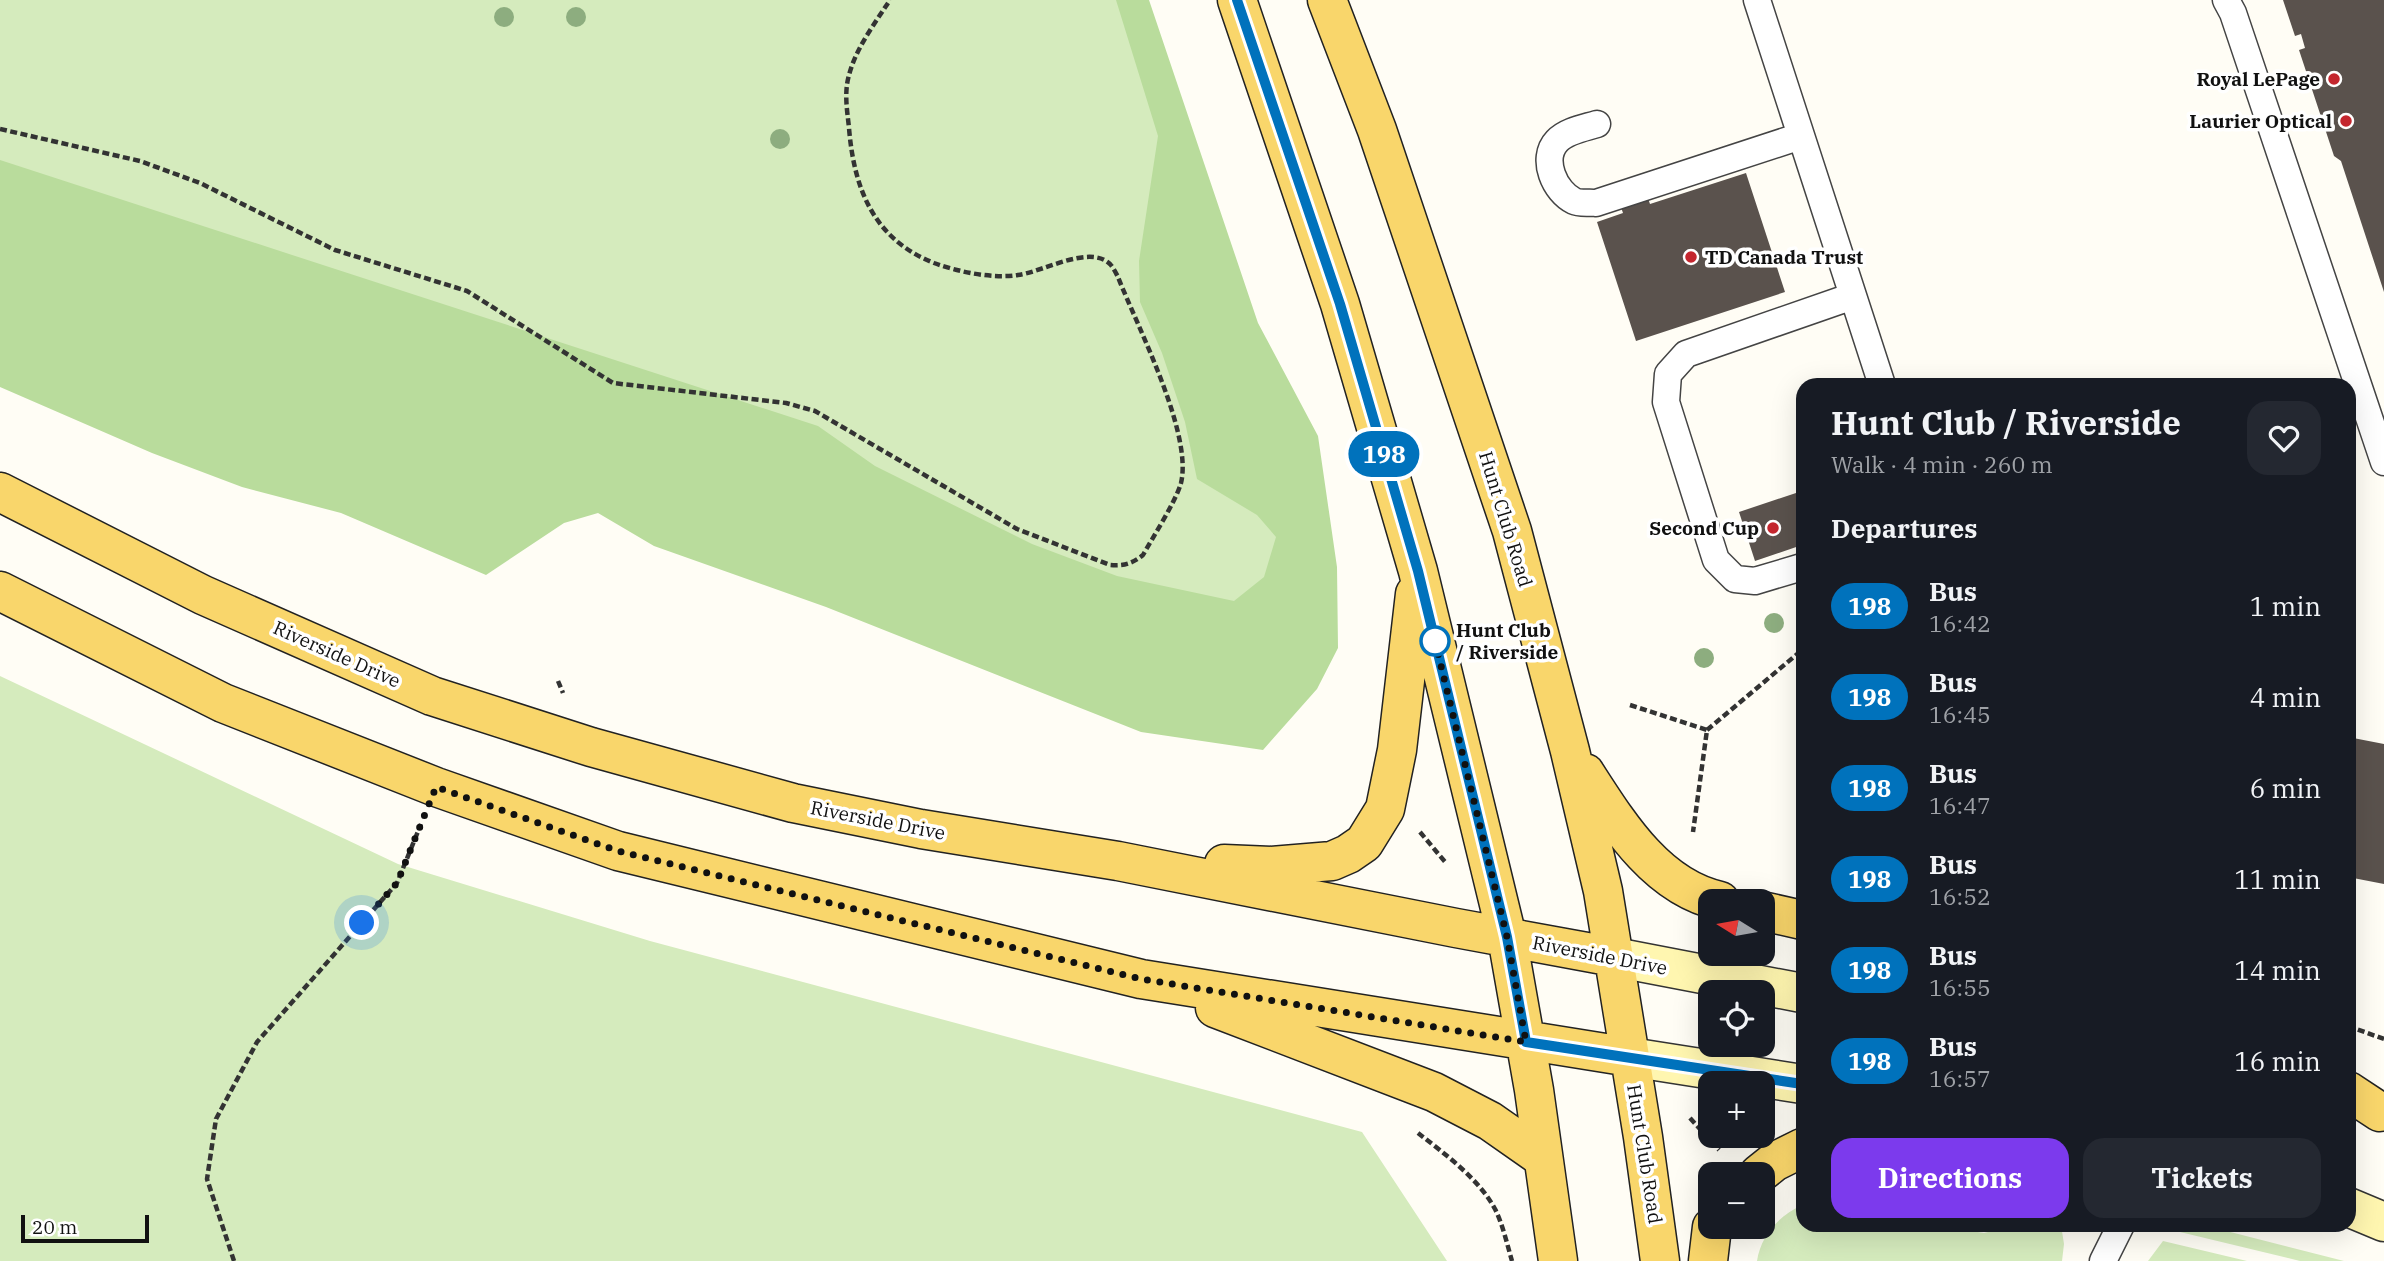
<!DOCTYPE html>
<html lang="en">
<head>
<meta charset="utf-8">
<style>
	:root { --surface:#171b24; --page:#242831; --text:#f1f3f6; --muted:#9ea1a6; --accent:#7c3aed }
	body { margin:0; font-family:"IBM Plex Serif",serif; background:var(--page); color:var(--text); height:100vh; display:flex; flex-direction:column; font-size:26px; white-space:nowrap }
	* { box-sizing:border-box; margin:0 }
	p { font-size:23px; color:var(--muted) }
	.icon { flex:none; width:38px; height:38px; fill:none; stroke:currentColor; stroke-width:2; stroke-linecap:round; stroke-linejoin:round }
	.map { position:relative; flex:1; overflow:hidden }
	.panel { position:absolute; left:1796px; top:378px; width:560px; height:854px; display:flex; flex-direction:column; background:var(--surface); border-radius:21px; box-shadow:0 7px 28px #0002 }
	.panel>* { flex:none }
	.badge { padding:0 14px; border-radius:23px; font-size:24px; line-height:46px }
	.needle { width:46px; rotate:281deg }
	.controls { position:absolute; left:1698px; top:889px; display:grid; gap:14px }
	.controls a { display:grid; place-items:center; width:77px; height:77px; border-radius:14px; background:var(--surface); box-shadow:0 7px 28px #0002; font-size:35px }
	.scale { position:absolute; left:21px; bottom:18px; width:128px; box-sizing:border-box; padding-left:7px; border:4px solid #111; border-top:0; font-size:19px; line-height:24px; white-space:nowrap; color:#111; -webkit-text-stroke:5px #fff; paint-order:stroke }
	.you { position:absolute; width:35px; height:35px; margin:-18px; border:5px solid #fff; border-radius:50%; background:#1a73e8; box-shadow:0 0 0 10px #1a73e833 }
	.map>.badge { position:absolute; translate:-50% -50%; box-shadow:0 0 0 4px #fff }
	h2 { padding:0 35px; font-size:26px; line-height:63px }
	.round { display:grid; place-items:center; flex:none; width:74px; height:74px; border-radius:21px; background:var(--page) }
	.overview { display:flex; align-items:center; justify-content:space-between; height:119px; padding:0 35px }
	h1 { font-size:33px; font-weight:800; line-height:52px }
	.cta { display:flex; gap:14px; margin-top:auto; padding:14px 35px }
	.cta a { flex:1; height:80px; border-radius:21px; background:var(--accent); color:#fff; font-size:28px; font-weight:800; line-height:80px; text-align:center }
	.cta a+a { background:var(--page); color:var(--text) }
	ul { padding:0; list-style:none }
	li { display:flex; align-items:center; gap:21px; height:91px; padding:0 35px }
	li div { flex:1 }
	li b { display:block; font-size:26px }
	li em { font-style:normal }
	li .badge { min-width:77px; font-weight:700; text-align:center }
	.map>svg:first-child { display:block }
</style>
</head>
<body>
<div class="map">
<svg width="2384" height="1261" viewBox="0 0 2384 1261">
	<rect width="100%" height="100%" fill="#fffdf5"/>
	<path fill="#d5ebbd" d="M0,0H1123L1296,512L1272,701L0,272Z
		M0,676L398,864L650,941L1362,1132L1447,1261H0Z
		M1802,1205V1225L1880,1227L1934,1225L1984,1233L2000,1229L2003,1225H2061L2064,1244L2062,1261H1757C1761,1235 1779,1216 1802,1205Z
		M2203,1225L2344,1261H2300L2180,1232Z
		M2163,1241L2247,1261H2148Z"/>
	<path fill="#b9dc9c" d="M1116,0H1149L1258,323L1318,436L1337,567L1338,648L1317,689L1263,750L1141,732L826,607L654,546L598,513L564,523L486,575L341,513L242,487L152,453L0,387V160L818,426L875,466L1032,544L1117,576L1234,601L1264,577L1276,537L1257,515L1197,479L1185,422L1162,353L1140,302L1139,261L1158,136Z"/>
	<path fill="#5a524d" d="M2283,0H2384V292L2341,161L2334,156L2299,50L2305,48L2301,34L2295,36Z
		M1746,173L1785,292L1636,341L1597,222L1623,213L1613,184L1640,175L1650,204Z
		M1802,491V545L1755,561L1739,512Z
		M2348,737L2384,744V884L2348,877Z"/>
	<g fill="none" stroke-linecap="round" stroke-linejoin="round">
		<defs>
			<path id="lane" d="M1757,0L1882,385
				M2226,0L2233,13L2384,462
				M1597,124C1584,128 1566,131 1557,141C1540,159 1555,192 1574,201C1580,204 1590,202 1596,203L1801,136
				M1802,567L1755,581L1735,579L1716,560L1666,402L1668,374L1686,354L1853,296
				M2103,1261L2121,1225"/>
			<path id="secondary" d="M1614,957L1802,993
				M1630,1057L1802,1084
				M2348,1207L2384,1222"/>
			<path id="primary" d="M1237,0L1340,304L1418,571L1507,937L1534,1090L1558,1261
				M1327,0L1377,130L1512,531L1570,751L1603,891L1643,1137L1660,1261
				M0,492L203,595L432,696L591,747L793,803L921,829L1118,861L1456,928L1614,957
				M0,591L223,703L436,787L618,851L1141,979L1630,1057
				M1585,773C1618,824 1656,887 1720,901
				M1224,864L1271,866L1332,861L1348,854L1364,843L1385,809L1397,750L1415,594
				M1762,911L1802,920
				M1215,1008L1434,1092L1490,1121L1543,1158
				M2348,1091L2380,1112
				M1759,1174L1774,1162L1802,1148
				M1708,1261L1712,1227"/>
		</defs>
		<use href="#lane" stroke="#444" stroke-width="29"/>
		<use href="#secondary" stroke="#333" stroke-width="41"/>
		<use href="#primary" stroke="#222" stroke-width="41"/>
		<path stroke="#333" stroke-width="4.5" stroke-dasharray="7 3.5" stroke-linecap="butt" d="M0,129L140,161L200,183L335,250L467,291L613,383L786,403L815,411L1017,529L1110,565C1123,566 1132,564 1143,555C1153,537 1176,501 1181,483C1193,433 1137,326 1118,277C1116,273 1113,267 1110,264C1089,244 1043,272 1018,275C992,279 959,272 934,263C873,239 854,188 849,128C847,109 844,93 849,75C856,48 875,23 890,0
			M558,681L563,693
			M1630,705L1707,730L1693,832
			M1707,730L1802,650
			M1420,832L1446,863
			M2348,1026L2384,1039
			M1690,1118L1719,1150
			M1418,1133C1445,1154 1479,1179 1495,1209C1503,1225 1507,1244 1512,1261
			M234,1261L207,1179L216,1119L257,1042L397,883L421,824"/>
		<use href="#lane" stroke="#fff" stroke-width="26"/>
		<use href="#secondary" stroke="#fff6b0" stroke-width="38"/>
		<use href="#primary" stroke="#f9d66b" stroke-width="38"/>
	</g>
	<g fill="#8dad7f">
		<circle cx="504" cy="17" r="10"/>
		<circle cx="576" cy="17" r="10"/>
		<circle cx="780" cy="139" r="10"/>
		<circle cx="1774" cy="623" r="10"/>
		<circle cx="1704" cy="658" r="10"/>
	</g>
	<g fill="none" stroke-linecap="round" stroke-linejoin="round">
		<defs>
			<path id="line" d="M1237,0L1340,304L1418,571L1507,937L1526,1042L1802,1084"/>
		</defs>
		<use href="#line" stroke="#fff" stroke-width="16"/>
		<use href="#line" stroke="#0072bc" stroke-width="10"/>
		<path stroke="#111" stroke-width="7" stroke-dasharray="0 12.6" d="M362,923L397,883L436,787L618,851L1141,979L1526,1042L1507,937L1435,641"/>
	</g>
	<g fill="#c4262e" stroke="#fff" stroke-width="2.5">
		<circle cx="2334" cy="79" r="7"/>
		<circle cx="2346" cy="121" r="7"/>
		<circle cx="1691" cy="257" r="7"/>
		<circle cx="1773" cy="528" r="7"/>
	</g>
	<circle fill="#fff" stroke="#0072bc" stroke-width="3.5" cx="1435" cy="641" r="14"/>
	<g text-anchor="middle" dominant-baseline="central" stroke-width="7" stroke-linejoin="round" paint-order="stroke">
		<g font-size="19" font-weight="bold" fill="#111" stroke="#fff" text-anchor="end">
			<text x="2320" y="79">Royal LePage</text>
			<text x="2332" y="121">Laurier Optical</text>
			<text x="1705" y="257" text-anchor="start">TD Canada Trust</text>
			<text x="1759" y="528">Second Cup</text>
		</g>
		<g font-size="19" fill="#111" stroke="#fff">
			<text transform="translate(1506 519) rotate(73)">Hunt Club Road</text>
			<text transform="translate(337 654) rotate(24)">Riverside Drive</text>
			<text transform="translate(878 820) rotate(11)">Riverside Drive</text>
			<text transform="translate(1600 955) rotate(11)">Riverside Drive</text>
			<text transform="translate(1645 1154) rotate(81)">Hunt Club Road</text>
		</g>
		<g font-size="19" font-weight="bold" fill="#111" stroke="#fff" text-anchor="start">
			<text x="1456" y="630">Hunt Club<tspan x="1456" dy="22">/ Riverside</tspan></text>
		</g>
	</g>
</svg>
<div class="controls">
<a><svg class="needle" viewBox="-14 -14 28 28"><path d="M0-13l5 13h-10z" fill="#e53935"/><path d="M0 13l5-13h-10z" fill="#9ea1a6"/></svg></a>
<a><svg class="icon" aria-label="locate" viewBox="0 0 24 24"><circle cx="12" cy="12" r="6"/><path d="M12 2v4M12 18v4M2 12h4M18 12h4"/></svg></a>
<a>+</a>
<a>−</a>
</div>
<div class="scale">20 m</div>
<div class="you" style="left:362px;top:923px"></div>
<b class="badge" style="left:1384px;top:454px;background:#0072bc;color:#fff">198</b>
<section class="panel">
<div class="overview"><div><h1>Hunt Club / Riverside</h1><p>Walk · 4 min · 260 m</p></div><a class="round"><svg class="icon" aria-label="heart" viewBox="0 0 24 24"><path d="M12 20l-8-8c-3-5 5-10 8-4 3-6 11-1 8 4z"/></svg></a></div>
<h2>Departures</h2>
<ul>
<li><span class="badge" style="background:#0072bc;color:#fff">198</span><div><b>Bus</b><p>16:42</p></div><em>1 min</em></li>
<li><span class="badge" style="background:#0072bc;color:#fff">198</span><div><b>Bus</b><p>16:45</p></div><em>4 min</em></li>
<li><span class="badge" style="background:#0072bc;color:#fff">198</span><div><b>Bus</b><p>16:47</p></div><em>6 min</em></li>
<li><span class="badge" style="background:#0072bc;color:#fff">198</span><div><b>Bus</b><p>16:52</p></div><em>11 min</em></li>
<li><span class="badge" style="background:#0072bc;color:#fff">198</span><div><b>Bus</b><p>16:55</p></div><em>14 min</em></li>
<li><span class="badge" style="background:#0072bc;color:#fff">198</span><div><b>Bus</b><p>16:57</p></div><em>16 min</em></li>
</ul>
<div class="cta"><a>Directions</a><a>Tickets</a></div>
</section>
</div>
</body>
</html>
